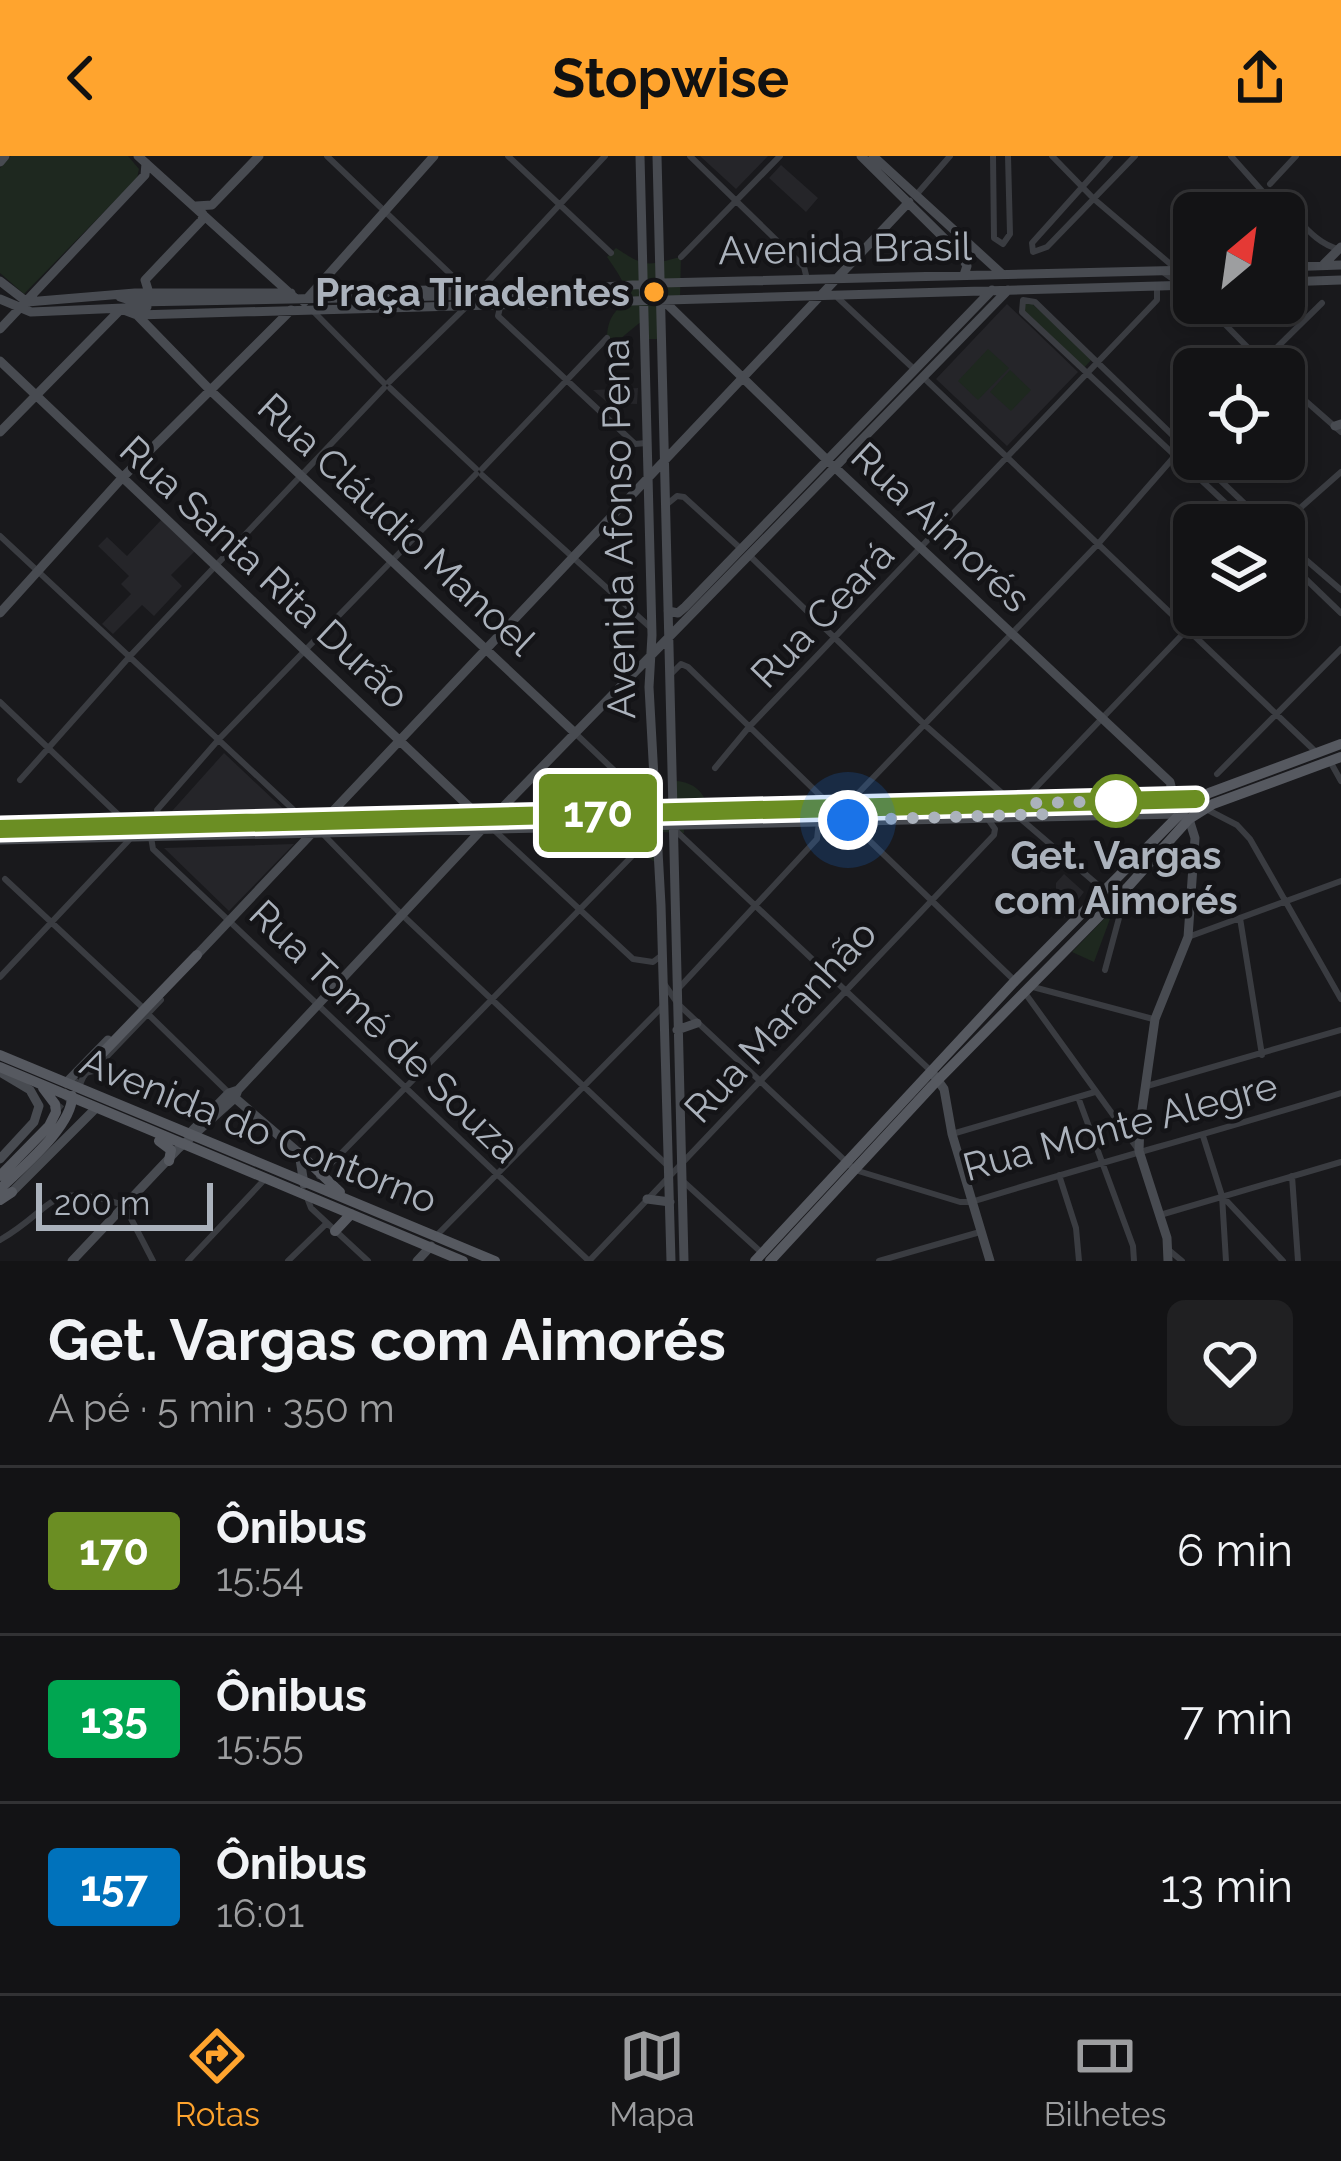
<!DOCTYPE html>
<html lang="pt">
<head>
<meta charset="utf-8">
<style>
	:root { --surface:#131315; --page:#202022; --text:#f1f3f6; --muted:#9d9ea0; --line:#323234; --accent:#ffa42e }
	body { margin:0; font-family:Raleway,sans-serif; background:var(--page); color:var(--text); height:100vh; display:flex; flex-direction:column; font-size:45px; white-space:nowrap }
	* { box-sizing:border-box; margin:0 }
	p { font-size:39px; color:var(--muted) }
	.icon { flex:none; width:66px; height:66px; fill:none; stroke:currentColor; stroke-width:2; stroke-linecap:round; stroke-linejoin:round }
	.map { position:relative; height:1105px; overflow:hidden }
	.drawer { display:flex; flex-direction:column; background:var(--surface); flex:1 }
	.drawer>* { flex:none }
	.badge { padding:0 24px; border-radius:9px; font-size:42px; line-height:78px }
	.needle { width:78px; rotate:29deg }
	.fabs { position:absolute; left:1173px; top:36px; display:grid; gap:24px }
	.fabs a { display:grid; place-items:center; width:132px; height:132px; border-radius:18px; background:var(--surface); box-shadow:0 6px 18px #0003,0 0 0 3px var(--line); font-size:60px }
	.scale { position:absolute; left:36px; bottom:30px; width:177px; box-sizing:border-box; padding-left:12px; border:6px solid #abb2bc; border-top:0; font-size:33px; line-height:42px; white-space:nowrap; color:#abb2bc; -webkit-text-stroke:9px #141417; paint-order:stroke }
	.you { position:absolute; width:60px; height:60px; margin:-30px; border:9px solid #fff; border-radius:50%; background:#1a73e8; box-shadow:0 0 0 18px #1a73e833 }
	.map>.badge { position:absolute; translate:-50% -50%; box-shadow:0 0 0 6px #fff }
	.round { display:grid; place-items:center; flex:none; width:126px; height:126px; border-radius:18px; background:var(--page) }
	.overview { display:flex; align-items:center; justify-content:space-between; height:204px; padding:0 48px }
	h1 { font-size:57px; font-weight:700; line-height:90px }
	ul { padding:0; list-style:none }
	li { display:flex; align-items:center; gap:36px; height:168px; padding:0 48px; border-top:3px solid var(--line) }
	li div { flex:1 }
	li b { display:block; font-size:45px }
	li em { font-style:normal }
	li .badge { min-width:132px; font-weight:700; text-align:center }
	header { display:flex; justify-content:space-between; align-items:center; height:156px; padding:0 48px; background:var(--accent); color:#111; font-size:54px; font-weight:700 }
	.menu { display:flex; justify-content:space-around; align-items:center; height:168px; border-top:3px solid var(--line); background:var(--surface); font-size:33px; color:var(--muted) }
	.menu a { display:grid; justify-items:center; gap:6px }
	.menu .current { color:var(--accent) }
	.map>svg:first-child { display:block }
</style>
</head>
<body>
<header><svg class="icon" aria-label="back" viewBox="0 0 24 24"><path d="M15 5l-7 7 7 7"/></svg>Stopwise<svg class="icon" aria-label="share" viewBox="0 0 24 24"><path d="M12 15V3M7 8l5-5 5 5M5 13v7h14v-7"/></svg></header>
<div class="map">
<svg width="1341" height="1105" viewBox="0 0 1341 1105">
	<rect width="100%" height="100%" fill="#19191c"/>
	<path fill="#252529" d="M700,0H768L736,33Z
		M781,9L818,42L806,56L769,22Z
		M1007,148L1078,216L1007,290L936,223Z
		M638,232L637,248L608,247L593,234Z
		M162,363L195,395L171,419L182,430L154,460L142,449L113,478L102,468L131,438L121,428L129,420L98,390L107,381L127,400Z
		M224,597L293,662L164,664Z
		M294,688L229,755L164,692Z
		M1064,718L1084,736L1064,762L1056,746L1049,745V737H1056V727Z"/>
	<path fill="#1e281f" d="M11,0H128L139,13L137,22L24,138L0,117V12Z
		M616,92C648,113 646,109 681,101L680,142H662L663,183H645L643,164L620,183L607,182C608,136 650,161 607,101Z
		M1029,145L1093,202L1083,213L1023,155V149Z
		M988,193L1009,212L978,244L958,225Z
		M1010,214L1031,234L1011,255L990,236Z
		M652,622L658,648H676V625C695,626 708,639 708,658L683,659L684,677L660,676L655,706L633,693L626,676L633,675L632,661L625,653L633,633Z
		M1106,761L1110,763L1094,806L1072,796Z"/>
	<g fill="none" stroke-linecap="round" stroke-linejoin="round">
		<path stroke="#36383c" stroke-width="10" stroke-dasharray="10 5" stroke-linecap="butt" d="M54,955L87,913"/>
		<path stroke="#3a3c41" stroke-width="6" d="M327,0L466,133
			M508,0L611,97
			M690,0L804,111L807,123
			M993,0L994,82L1003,88L1010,78L1008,0
			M1052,0L1094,43L1175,112
			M1110,0L1032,87L1033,96L1047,91L1135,0
			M1231,0L1263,36
			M1270,28L1296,0
			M1263,36C1292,47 1307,86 1339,93
			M917,38L950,0
			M1242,57L1263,36
			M681,101L780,0
			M1163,116L1194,138
			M481,133L605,0
			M838,142L915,214
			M501,147L498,160L635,288L646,287
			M1204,147L1269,213
			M312,154L384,227
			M1255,213L1322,147
			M924,222L1316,596
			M389,226L469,148
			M1284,226L1341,276
			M390,232L476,313
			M1194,300L1035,146L1023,144L1022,156L1249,369
			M1198,303L1267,369
			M482,313L607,182
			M482,319L651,472
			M666,349L677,340L684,341L740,392
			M1281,369L1341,316
			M0,380L298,658L296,664
			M1284,385L1341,434
			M751,401L926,570L1011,645
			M1284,402L1341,457
			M672,517L681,508L688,511L832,651
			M0,546L128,668
			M575,577L618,618
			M1331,607L1341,625
			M715,612L749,571L1157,144V130
			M1217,618L1341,493
			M20,624L131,499L384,232
			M1021,647L1201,459
			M844,652L1098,388L1194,278
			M1208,654L1237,669L1250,683L1341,843
			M659,659L931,915
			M1022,664L1105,735L1111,749
			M849,665L1015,825
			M161,668L157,654L220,582L476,318
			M493,673L633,803L653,806L662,799
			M323,678L397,754L668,1010
			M151,681L153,693L589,1105L994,679L995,673L988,663
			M5,723L141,850
			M1240,762L1262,899
			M1188,781L1341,725
			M1105,814L1126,736
			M0,821L129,684
			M665,829L678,848L855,1014L960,1046H971C1094,1008 1218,975 1341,937
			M1033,831L1153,863
			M678,833L817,683L819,665
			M1025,837L1137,992
			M148,858L229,937
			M1147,930L1341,874
			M78,933L85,917L93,915L161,844
			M1078,941L1133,1090L1134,1105
			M952,978L1095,936
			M1203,980L1222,1040L1226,1105
			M1059,1019L1076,1072L1079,1105
			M319,1020L636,696
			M1292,1020L1298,1105
			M685,1027L762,1097
			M306,1039L311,1052L368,1105
			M1224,1042L1283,1105
			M1160,1059L1341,1006
			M437,1079L662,851
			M0,1084C58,1050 46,1024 124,1049L153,1105
			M1170,1095L1182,1105
			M188,1105L265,1023
			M288,1105L327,1067
			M879,1105L980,1076"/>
		<path stroke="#484b51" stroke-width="9" d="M138,0L294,141
			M640,0L652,479L649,531L661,749L671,1105
			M657,0L684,1105
			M861,0L960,98L967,110L964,119
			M873,0L1002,118
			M0,6L5,0
			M196,50L212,49L259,0
			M1324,108L1341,91
			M1284,111L1341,109
			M0,125L27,146
			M1284,126L1341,124
			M149,137L145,124L202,64L203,58
			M320,137L466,133L499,136
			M120,141L136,146L490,139L661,127L1194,114
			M0,143L31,156L147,151
			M662,143L827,304L1170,626L1172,634L1166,644
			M27,146L135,137H291
			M304,146L434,0
			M121,153L137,159L1194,129
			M137,159L212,236L575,577
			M0,173L145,19L146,7
			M0,205L481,662
			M1335,270L1341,268
			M0,276L121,153
			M668,455L678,457L685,451L992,134
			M0,457L122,322L291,154
			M0,673L1196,643
			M0,684L1180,658L1189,663L1195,682L1188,781L1155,863L1140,968L1139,995L1167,1082L1168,1105
			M194,802L909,46
			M677,874L697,867
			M931,915L944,933L952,978L990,1105
			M0,916L30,934L39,950L34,966L0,1003
			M66,927L108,884
			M235,942L299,997L304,1028
			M188,979L229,937L238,934
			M11,1037L96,952
			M647,1043L670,1046
			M72,1105L178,993L235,942L238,934L501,653L1008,134
			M417,1105L431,1090"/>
		<path stroke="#565960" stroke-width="10" d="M0,899L495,1105
			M0,911L463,1105
			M89,911L197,799
			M159,985L171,994L169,1005
			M299,997L340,1036
			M0,1020L49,970L56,956L55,948L43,932
			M0,1033C21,1012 73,970 72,940
			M0,1044L12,1036
			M335,1075L351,1058
			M755,1105L1015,825L1189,649L1209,637L1341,588
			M770,1105L932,930L1127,732L1189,663L1213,648L1341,601"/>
	</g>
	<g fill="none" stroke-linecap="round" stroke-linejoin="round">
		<defs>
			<path id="line" d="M0,673L1196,643"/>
		</defs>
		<use href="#line" stroke="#fff" stroke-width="27"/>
		<use href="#line" stroke="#6b8e23" stroke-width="18"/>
		<path stroke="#abb2bc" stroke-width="12" stroke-dasharray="0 21.6" d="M848,664L1047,658L1038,653L1036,647L1123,645H1116"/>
	</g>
	<circle fill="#ffa42e" stroke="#141417" stroke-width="4.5" cx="654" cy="136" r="12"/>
	<circle fill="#fff" stroke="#6b8e23" stroke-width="6" cx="1116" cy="645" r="24"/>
	<g text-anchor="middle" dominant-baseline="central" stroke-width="9" stroke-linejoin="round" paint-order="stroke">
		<g font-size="39" fill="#abb2bc" stroke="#141417">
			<text transform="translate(845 92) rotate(-1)">Avenida Brasil</text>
			<text transform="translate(397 368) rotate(43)">Rua Cláudio Manoel</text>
			<text transform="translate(941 371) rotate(43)">Rua Aimorés</text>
			<text transform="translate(618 373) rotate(-91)">Avenida Afonso Pena</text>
			<text transform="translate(265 416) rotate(43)">Rua Santa Rita Durão</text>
			<text transform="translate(822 458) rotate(-46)">Rua Ceará</text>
			<text transform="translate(780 865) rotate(-47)">Rua Maranhão</text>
			<text transform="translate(385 875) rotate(44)">Rua Tomé de Souza</text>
			<text transform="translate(1120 970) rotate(-15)">Rua Monte Alegre</text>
			<text transform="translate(259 974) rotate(22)">Avenida do Contorno</text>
		</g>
		<g font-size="39" font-weight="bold" fill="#abb2bc" stroke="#141417" text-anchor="end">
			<text x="630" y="136">Praça Tiradentes</text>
		</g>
		<g font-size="39" font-weight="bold" fill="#abb2bc" stroke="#141417">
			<text x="1116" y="699">Get. Vargas<tspan x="1116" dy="45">com Aimorés</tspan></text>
		</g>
	</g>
</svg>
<div class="fabs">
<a><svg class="needle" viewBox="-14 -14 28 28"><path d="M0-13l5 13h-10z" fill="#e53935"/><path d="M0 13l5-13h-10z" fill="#9d9ea0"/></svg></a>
<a><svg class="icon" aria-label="locate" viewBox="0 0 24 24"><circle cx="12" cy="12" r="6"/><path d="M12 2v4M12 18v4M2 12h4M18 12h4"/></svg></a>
<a><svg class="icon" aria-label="layers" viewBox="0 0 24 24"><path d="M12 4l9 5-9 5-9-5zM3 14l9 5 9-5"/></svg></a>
</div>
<div class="scale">200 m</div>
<div class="you" style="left:848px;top:664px"></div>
<b class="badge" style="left:598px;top:657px;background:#6b8e23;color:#fff">170</b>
</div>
<section class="drawer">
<div class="overview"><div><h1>Get. Vargas com Aimorés</h1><p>A pé · 5 min · 350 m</p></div><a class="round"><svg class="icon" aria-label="heart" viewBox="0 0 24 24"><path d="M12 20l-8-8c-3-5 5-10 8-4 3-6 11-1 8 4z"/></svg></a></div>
<ul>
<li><span class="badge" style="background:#6b8e23;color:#fff">170</span><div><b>Ônibus</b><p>15:54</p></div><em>6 min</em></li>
<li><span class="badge" style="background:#00a651;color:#fff">135</span><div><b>Ônibus</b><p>15:55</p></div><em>7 min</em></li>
<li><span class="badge" style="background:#0072bc;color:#fff">157</span><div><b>Ônibus</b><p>16:01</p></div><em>13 min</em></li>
</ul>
</section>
<nav class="menu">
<a class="current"><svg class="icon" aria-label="directions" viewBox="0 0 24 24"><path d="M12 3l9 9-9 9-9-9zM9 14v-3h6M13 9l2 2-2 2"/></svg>Rotas</a>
<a><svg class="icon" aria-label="map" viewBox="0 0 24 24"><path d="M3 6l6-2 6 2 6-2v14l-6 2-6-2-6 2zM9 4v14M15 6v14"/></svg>Mapa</a>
<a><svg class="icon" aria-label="tickets" viewBox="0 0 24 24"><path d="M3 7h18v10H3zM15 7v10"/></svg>Bilhetes</a>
</nav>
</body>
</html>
